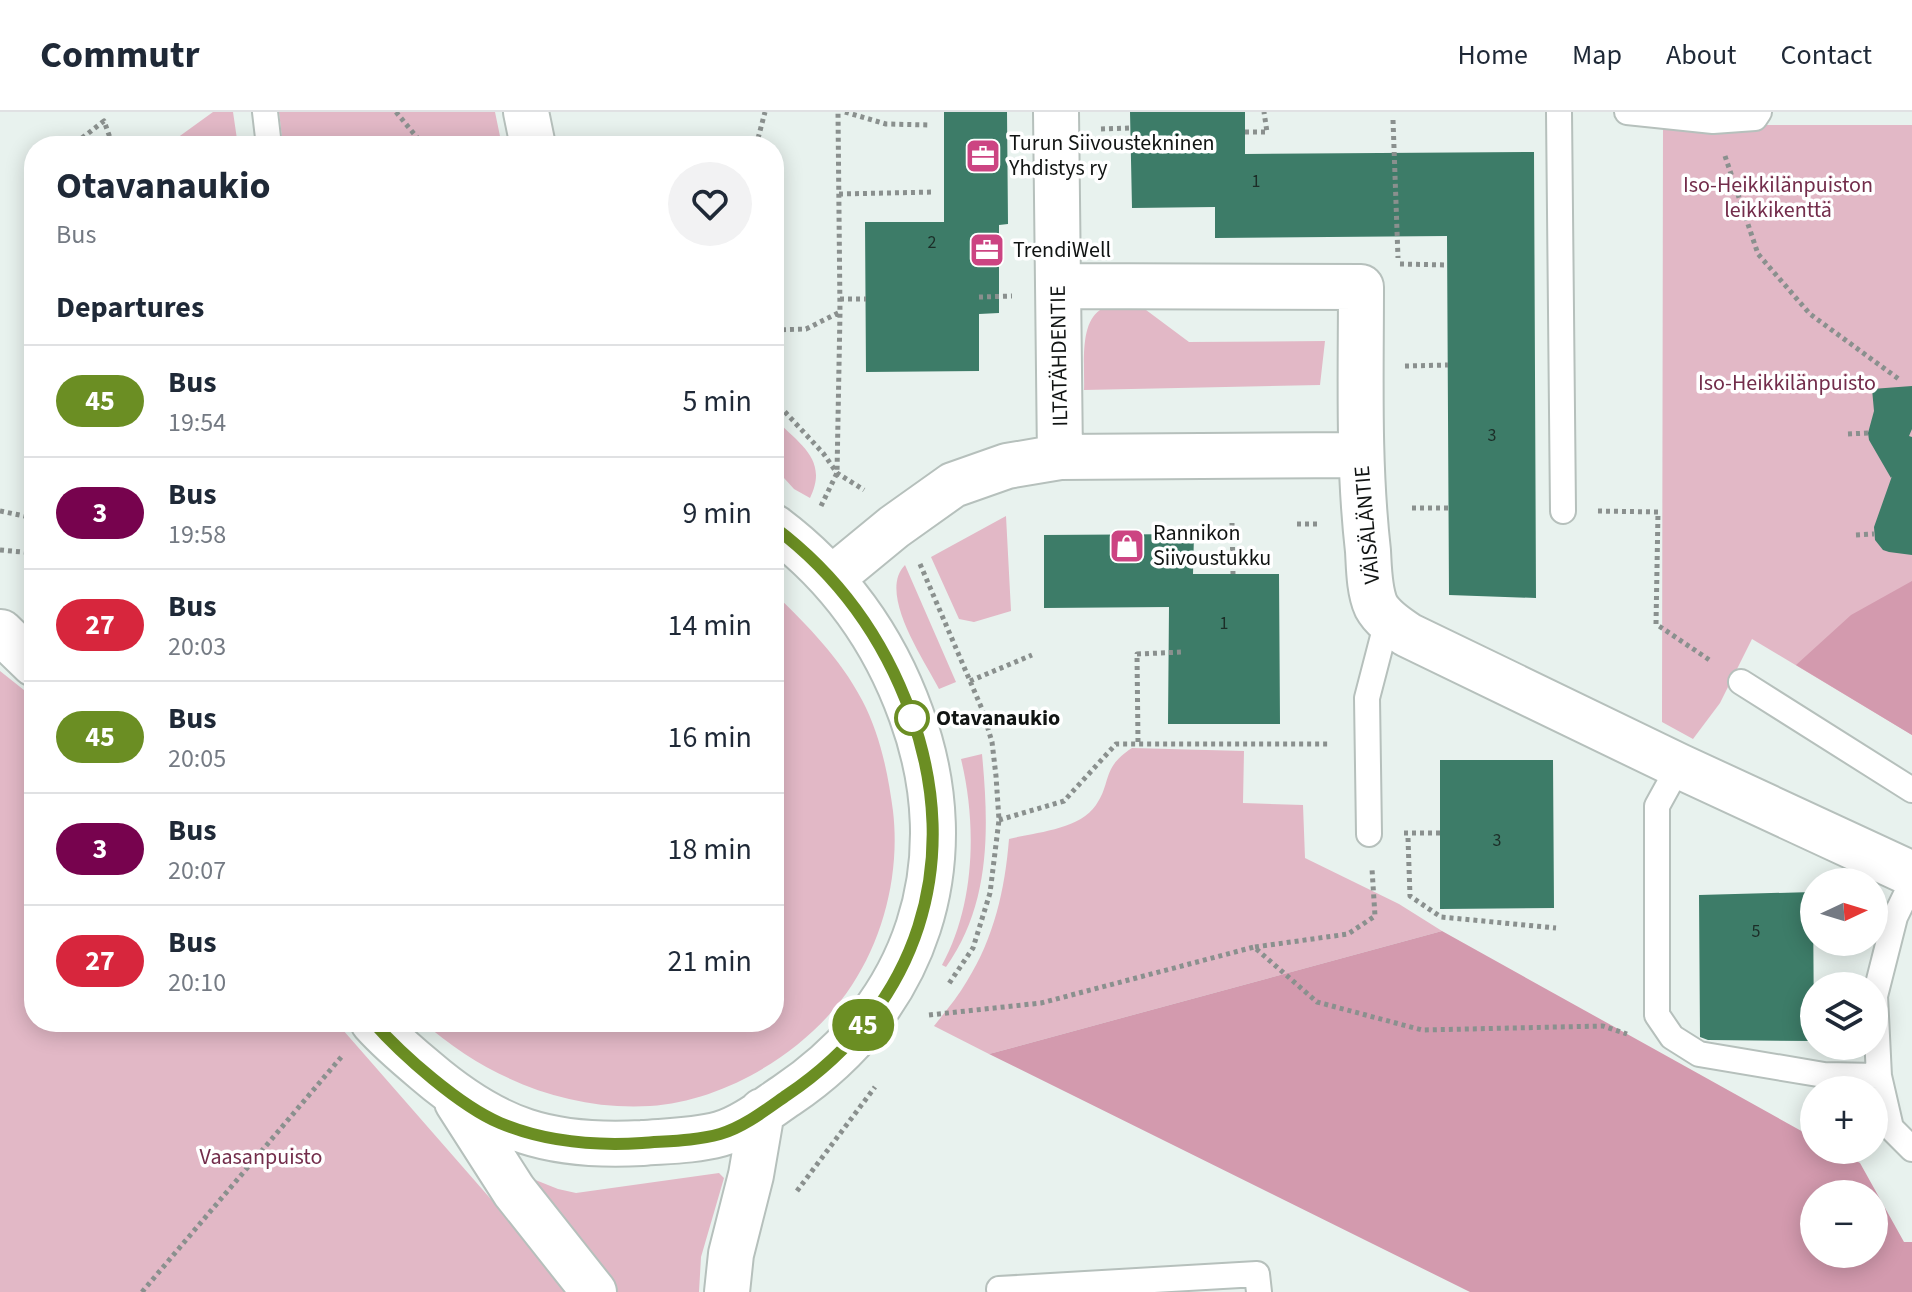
<!DOCTYPE html>
<html lang="en">
<head>
<meta charset="utf-8">
<style>
	:root { --surface:#fff; --page:#f2f2f3; --text:#1f2937; --muted:#747a83; --line:#e0e1e3 }
	body { margin:0; font-family:"Source Sans 3",sans-serif; background:var(--page); color:var(--text); height:100vh; display:flex; flex-direction:column; font-size:30px; white-space:nowrap }
	* { box-sizing:border-box; margin:0 }
	p { font-size:26px; color:var(--muted) }
	.icon { flex:none; width:44px; height:44px; fill:none; stroke:currentColor; stroke-width:2; stroke-linecap:round; stroke-linejoin:round }
	.map { position:relative; flex:1; overflow:hidden }
	.details { position:absolute; left:24px; top:24px; width:760px; height:896px; display:flex; flex-direction:column; background:var(--surface); border-radius:32px; box-shadow:0 4px 20px #0003 }
	.details>* { flex:none }
	.badge { padding:0 16px; border-radius:26px; font-size:28px; line-height:52px }
	.needle { width:52px; rotate:86deg }
	.controls { position:absolute; left:1800px; top:756px; display:grid; gap:16px }
	.controls a { display:grid; place-items:center; width:88px; height:88px; border-radius:50%; background:var(--surface); box-shadow:0 4px 20px #0003; font-size:40px }
	.map>.badge { position:absolute; translate:-50% -50%; box-shadow:0 0 0 4px #fff }
	h2 { padding:0 32px; font-size:30px; line-height:72px }
	.round { display:grid; place-items:center; flex:none; width:84px; height:84px; border-radius:42px; background:var(--page) }
	.overview { display:flex; align-items:center; justify-content:space-between; height:136px; padding:0 32px }
	h1 { font-size:38px; font-weight:700; line-height:60px }
	ul { padding:0; list-style:none }
	li { display:flex; align-items:center; gap:24px; height:112px; padding:0 32px; border-top:2px solid var(--line) }
	li div { flex:1 }
	li b { display:block; font-size:30px }
	li em { font-style:normal }
	li .badge { min-width:88px; font-weight:700; text-align:center }
	header { display:flex; align-items:center; gap:48px; box-sizing:border-box; height:112px; padding:0 40px; background:var(--surface); border-bottom:2px solid var(--line) }
	header strong { font-size:38px }
	nav { display:flex; gap:44px; margin-inline-start:auto; font-size:28px }
	.map>svg:first-child { display:block }
</style>
</head>
<body>
<header>
<strong>Commutr</strong>
<nav><a>Home</a><a>Map</a><a>About</a><a>Contact</a></nav>
</header>
<div class="map">
<svg width="1912" height="1180" viewBox="0 0 1912 1180">
	<rect width="100%" height="100%" fill="#e8f2ee"/>
	<path fill="#e2b8c6" d="M213,0H233L238,34H166Z
		M279,0H495L502,34H283Z
		M1663,13H1912V623L1752,527L1720,591L1693,627L1662,610Z
		M1138,192L1189,230L1325,229L1320,273L1084,278C1085,255 1079,212 1100,198C1110,192 1127,193 1138,192Z
		M774,306C799,332 829,347 810,386L794,377L774,355Z
		M1006,404L1011,499L974,510L959,507L931,445Z
		M905,453L956,570L939,577C925,549 877,481 905,453Z
		M774,481C808,514 840,546 862,588C880,622 888,661 893,699C900,758 885,823 852,873C811,937 727,989 650,994C566,999 485,965 423,910H774Z
		M0,559L34,586V910H336L572,1180H0Z
		M1132,636L1244,639L1243,691L1303,693L1305,746L1399,792L1442,819L989,942L934,914C945,900 958,885 967,869C994,826 1005,777 1009,727C1036,720 1079,718 1096,693C1112,670 1101,656 1132,636Z
		M982,642C989,716 991,792 946,855L942,853C975,793 977,713 961,647Z
		M719,1061L724,1066L701,1145L699,1180H618L564,1117L528,1065L558,1077L576,1081Z"/>
	<path fill="#d39aae" fill-rule="evenodd" d="M1912,469V623L1796,553L1851,503Z
		M1442,819L1814,1026V1038H1836L1860,1051L1904,1130H1912V1180H1470L989,942ZM1814,1082H1874V1142H1814Z"/>
	<path fill="#3d7c68" d="M944,0H1007L1008,112L999,113V201L979,202V259L866,260L865,110H944Z
		M1130,0H1245V42L1534,40L1536,486L1449,483L1447,124L1215,126V95L1132,96Z
		M1912,274V317L1909,324L1912,325V443L1889,440L1883,438L1875,428L1874,415L1892,364L1891,366L1869,328L1868,321L1874,299L1872,277Z
		M1194,422L1193,462H1279L1280,612H1168L1169,495L1044,496V423Z
		M1440,648H1553L1554,796L1440,797Z
		M1813,780L1814,929L1708,928L1700,925L1699,783Z"/>
	<g fill="none" stroke-linecap="round" stroke-linejoin="round">
		<defs>
			<path id="service" d="M265,0L269,34
				M1559,0L1563,399
				M1627,0L1713,9L1755,6L1759,0
				M1741,570L1912,678
				M1679,654L1657,694V903L1672,925L1699,942L1824,963L1879,964
				M1369,722L1367,586L1387,509
				M1912,770L1895,805L1875,884L1879,964L1891,1016L1912,1037
				M999,1177L1257,1162L1259,1180"/>
			<path id="minor" d="M526,0L533,34
				M1056,0L1060,345
				M1058,174L1361,175C1361,263 1358,351 1368,439C1369,456 1369,478 1376,494C1383,507 1396,515 1408,523L1679,654L1912,762
				M832,466L894,415L953,373L1007,354L1060,345L1361,343"/>
			<path id="tertiary" d="M1,520L34,552
				M373,910C389,928 408,944 426,959C496,1019 550,1036 642,1031C668,1029 694,1029 720,1022C744,1015 766,997 787,983C918,895 965,749 911,602C884,527 838,463 774,415
				M457,990L514,1079L594,1180
				M727,1180L731,1142L751,1063L762,999"/>
		</defs>
		<use href="#service" stroke="#b6c0bc" stroke-width="28"/>
		<use href="#minor" stroke="#b6c0bc" stroke-width="48"/>
		<use href="#tertiary" stroke="#b6c0bc" stroke-width="48"/>
		<path stroke="#8a908e" stroke-width="5" stroke-dasharray="4 4" stroke-linecap="butt" d="M396,0L424,34
			M845,0L886,12L931,13
			M1393,8L1398,146
			M1101,17L1130,16
			M1245,20H1267L1264,0
			M82,26L104,9L113,34
			M756,34L765,0
			M1725,44L1758,142L1810,202L1900,268
			M839,82L934,80
			M1400,152L1447,153
			M979,185L1012,184
			M840,187H866
			M774,218L806,217L840,200
			M1405,254L1448,253
			M774,288L823,341L837,361L864,378
			M1848,322L1868,321
			M821,394L837,361L840,200L838,0
			M1412,396H1448
			M0,399L34,406
			M1598,399L1658,400L1656,512L1711,549
			M1232,411L1233,462
			M1297,412H1318
			M1856,423L1874,422
			M0,438L34,441
			M920,452L982,597L992,630L996,664L999,708L990,781L973,836L948,873
			M970,569L1032,543
			M1138,630L1137,542L1183,540
			M999,708L1064,689L1116,632H1331
			M1404,721H1440
			M1408,726L1410,784L1441,805L1556,816
			M1255,835L1348,822L1375,804L1372,757
			M929,903L1041,891L1254,835L1317,890L1422,918L1603,914L1627,922
			M797,1079L875,975
			M142,1180L343,943"/>
		<use href="#service" stroke="#fff" stroke-width="24"/>
		<use href="#minor" stroke="#fff" stroke-width="44"/>
		<use href="#tertiary" stroke="#fff" stroke-width="44"/>
	</g>
	<g fill="none" stroke-linecap="round" stroke-linejoin="round">
		<defs>
			<path id="line" d="M373,910C402,943 460,994 500,1011C545,1030 594,1034 642,1031C668,1029 695,1029 720,1022C744,1015 767,997 787,983C919,894 964,750 911,602C884,527 838,463 774,415"/>
		</defs>
		<use href="#line" stroke="#fff" stroke-width="18"/>
		<use href="#line" stroke="#6b8e23" stroke-width="12"/>
	</g>
	<defs>
		<symbol id="office-square" viewBox="-11 -11 22 22"><rect x="-9" y="-9" width="18" height="18" rx="4" fill="#cc4482" stroke="#fff"/><path d="M-6-3h4V-5.5h4V-3h4V5H-6ZM-1-4.5V-3h2v-1.5ZM-6 0V1H6V0Z" fill="#fff"/></symbol>
		<symbol id="shop-square" viewBox="-11 -11 22 22"><rect x="-9" y="-9" width="18" height="18" rx="4" fill="#cc4482" stroke="#fff"/><path d="M-5-2.5h2.3a2.7 3.5 0 0 1 5.4 0H5L5.5 6h-11ZM-1.5-2.5h3a1.5 2.3 0 0 0-3 0Z" fill="#fff"/></symbol>
	</defs>
	<g fill-rule="evenodd">
		<use href="#office-square" x="963" y="24" width="40" height="40"/>
		<use href="#office-square" x="967" y="118" width="40" height="40"/>
		<use href="#shop-square" x="1107" y="414" width="40" height="40"/>
	</g>
	<circle fill="#fff" stroke="#6b8e23" stroke-width="4" cx="912" cy="606" r="16"/>
	<g text-anchor="middle" dominant-baseline="central" stroke-width="7" stroke-linejoin="round" paint-order="stroke">
		<g font-size="18" fill="#1c2e28">
			<text x="1256" y="69">1</text>
			<text x="932" y="130">2</text>
			<text x="1492" y="323">3</text>
			<text x="1224" y="511">1</text>
			<text x="1497" y="728">3</text>
			<text x="1756" y="819">5</text>
		</g>
		<g font-size="22" fill="#111413" stroke="#fff" text-anchor="start">
			<text x="1009" y="31">Turun Siivoustekninen<tspan x="1009" dy="25">Yhdistys ry</tspan></text>
			<text x="1013" y="138">TrendiWell</text>
			<text x="1153" y="421">Rannikon<tspan x="1153" dy="25">Siivoustukku</tspan></text>
		</g>
		<g font-size="22" fill="#732d4b" stroke="#fff">
			<text x="1778" y="73">Iso-Heikkilänpuiston<tspan x="1778" dy="25">leikkikenttä</tspan></text>
			<text x="1787" y="271">Iso-Heikkilänpuisto</text>
			<text x="261" y="1045">Vaasanpuisto</text>
		</g>
		<g font-size="22" fill="#111413" stroke="#fff">
			<text transform="translate(1059 244) rotate(-91)">ILTATÄHDENTIE</text>
			<text transform="translate(1367 413) rotate(-95)">VÄISÄLÄNTIE</text>
		</g>
		<g font-size="22" font-weight="bold" fill="#111413" stroke="#fff" text-anchor="start">
			<text x="936" y="606">Otavanaukio</text>
		</g>
	</g>
</svg>
<div class="controls">
<a><svg class="needle" viewBox="-14 -14 28 28"><path d="M0-13l5 13h-10z" fill="#e53935"/><path d="M0 13l5-13h-10z" fill="#747a83"/></svg></a>
<a><svg class="icon" aria-label="layers" viewBox="0 0 24 24"><path d="M12 4l9 5-9 5-9-5zM3 14l9 5 9-5"/></svg></a>
<a>+</a>
<a>−</a>
</div>
<b class="badge" style="left:863px;top:913px;background:#6b8e23;color:#fff">45</b>
<section class="details">
<div class="overview"><div><h1>Otavanaukio</h1><p>Bus</p></div><a class="round"><svg class="icon" aria-label="heart" viewBox="0 0 24 24"><path d="M12 20l-8-8c-3-5 5-10 8-4 3-6 11-1 8 4z"/></svg></a></div>
<h2>Departures</h2>
<ul>
<li><span class="badge" style="background:#6b8e23;color:#fff">45</span><div><b>Bus</b><p>19:54</p></div><em>5 min</em></li>
<li><span class="badge" style="background:#77034e;color:#fff">3</span><div><b>Bus</b><p>19:58</p></div><em>9 min</em></li>
<li><span class="badge" style="background:#d7263d;color:#fff">27</span><div><b>Bus</b><p>20:03</p></div><em>14 min</em></li>
<li><span class="badge" style="background:#6b8e23;color:#fff">45</span><div><b>Bus</b><p>20:05</p></div><em>16 min</em></li>
<li><span class="badge" style="background:#77034e;color:#fff">3</span><div><b>Bus</b><p>20:07</p></div><em>18 min</em></li>
<li><span class="badge" style="background:#d7263d;color:#fff">27</span><div><b>Bus</b><p>20:10</p></div><em>21 min</em></li>
</ul>
</section>
</div>
</body>
</html>
